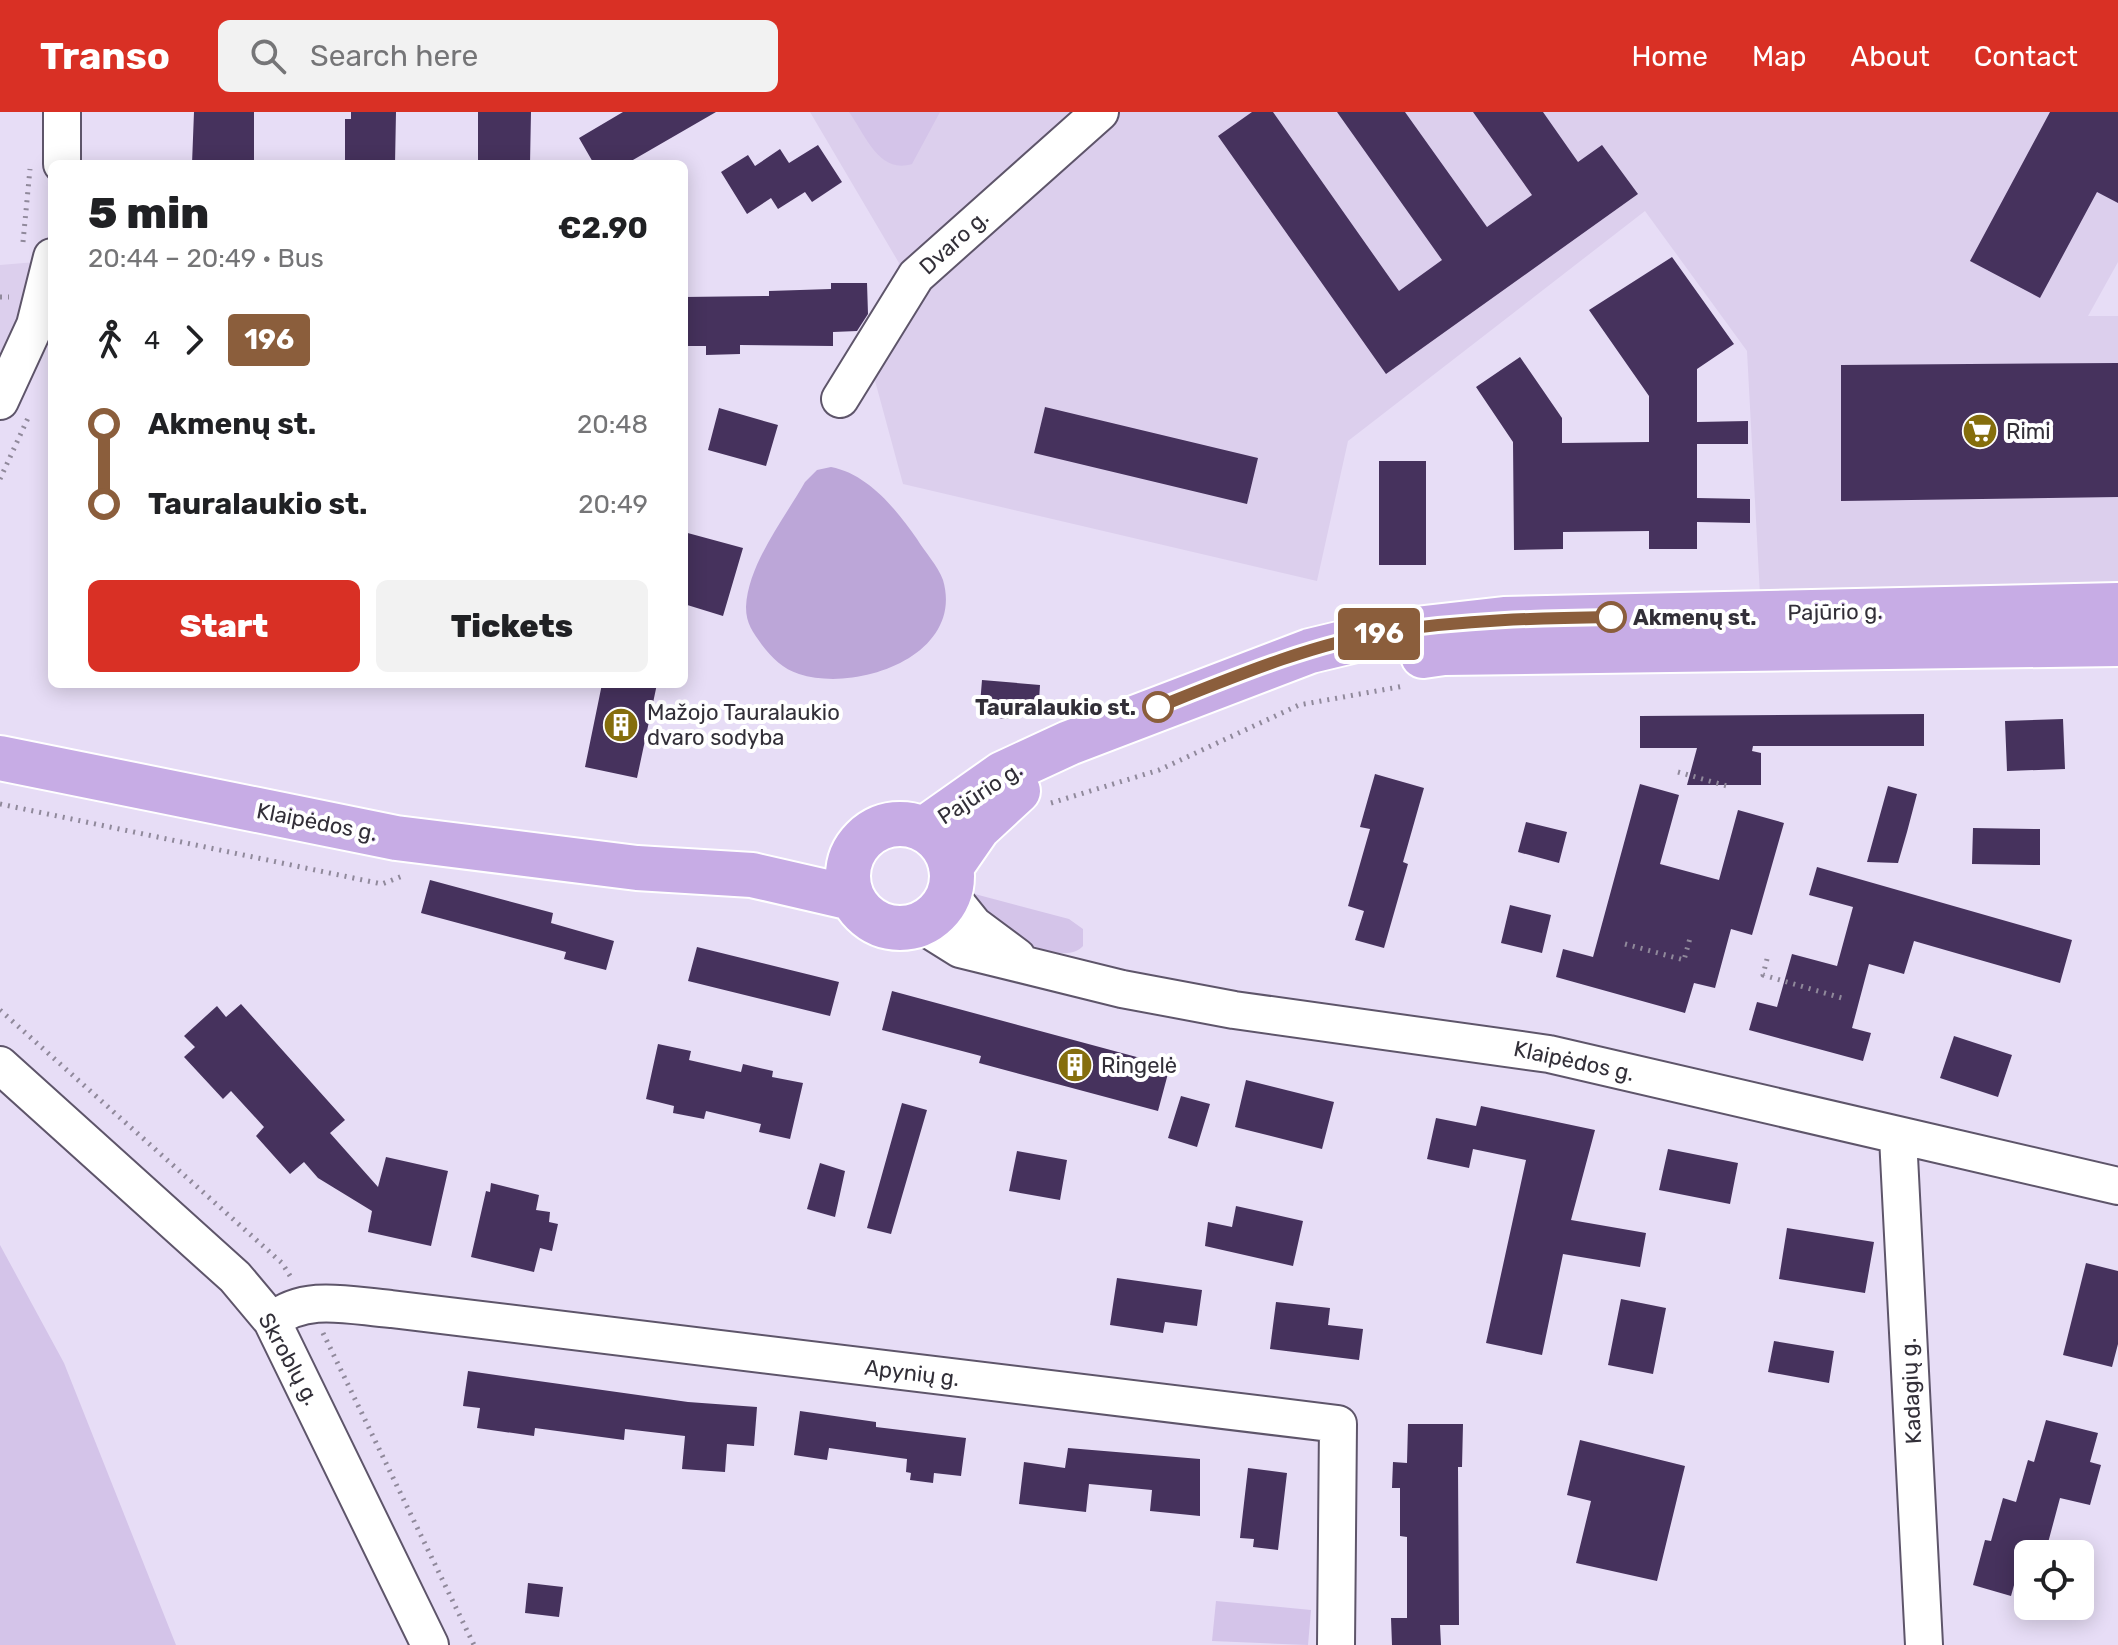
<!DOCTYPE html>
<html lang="en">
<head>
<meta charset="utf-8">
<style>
	:root { --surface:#fff; --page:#f2f2f2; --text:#202124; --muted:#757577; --accent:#d93025 }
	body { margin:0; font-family:Rubik,sans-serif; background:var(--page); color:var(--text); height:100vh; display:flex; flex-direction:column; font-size:30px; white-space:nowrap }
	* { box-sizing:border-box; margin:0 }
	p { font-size:26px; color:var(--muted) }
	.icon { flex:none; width:44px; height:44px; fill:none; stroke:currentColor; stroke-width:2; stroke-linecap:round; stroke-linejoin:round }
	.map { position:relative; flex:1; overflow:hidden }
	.side { position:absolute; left:48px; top:48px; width:640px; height:528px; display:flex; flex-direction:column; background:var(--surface); border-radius:12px; box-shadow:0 4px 20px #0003 }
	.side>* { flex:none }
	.badge { padding:0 16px; border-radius:6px; font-size:28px; line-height:52px }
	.fabs { position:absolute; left:2014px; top:1428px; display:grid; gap:16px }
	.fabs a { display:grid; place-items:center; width:80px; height:80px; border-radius:12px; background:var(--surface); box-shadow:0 4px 20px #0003; font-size:40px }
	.map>.badge { position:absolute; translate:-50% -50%; box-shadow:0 0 0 4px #fff }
	.legs { display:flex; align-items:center; gap:12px; height:88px; padding:0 40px; font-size:26px }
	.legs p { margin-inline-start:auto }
	.headline { display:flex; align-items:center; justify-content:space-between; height:136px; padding:0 40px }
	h1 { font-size:44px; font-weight:800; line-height:60px }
	.button { display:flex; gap:16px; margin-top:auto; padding:16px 40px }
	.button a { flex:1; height:92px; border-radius:12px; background:var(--accent); color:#fff; font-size:32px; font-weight:800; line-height:92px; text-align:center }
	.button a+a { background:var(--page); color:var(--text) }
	ul { padding:0 40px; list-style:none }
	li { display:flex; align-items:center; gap:28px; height:80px; font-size:30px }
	li i { display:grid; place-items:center; width:12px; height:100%; margin:0 10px; background:currentColor }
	li i::after { content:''; width:20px; height:20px; margin:-10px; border:6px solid; border-radius:50%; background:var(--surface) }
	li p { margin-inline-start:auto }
	li:first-child i { background:linear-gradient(#0000 50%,currentColor 0) }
	li:last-child i { background:linear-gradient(currentColor 50%,#0000 0) }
	header { display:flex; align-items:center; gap:48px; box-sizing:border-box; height:112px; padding:0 40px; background:var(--accent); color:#fff }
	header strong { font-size:38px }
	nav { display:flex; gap:44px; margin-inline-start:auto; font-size:28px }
	.search { width:560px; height:72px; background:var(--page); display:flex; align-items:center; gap:20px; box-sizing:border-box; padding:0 28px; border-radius:12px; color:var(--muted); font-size:30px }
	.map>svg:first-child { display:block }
</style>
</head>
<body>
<header>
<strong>Transo</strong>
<div class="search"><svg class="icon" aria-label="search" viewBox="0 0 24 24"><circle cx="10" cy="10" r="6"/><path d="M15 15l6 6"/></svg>Search here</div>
<nav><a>Home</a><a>Map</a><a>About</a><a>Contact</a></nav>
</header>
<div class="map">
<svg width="2118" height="1533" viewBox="0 0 2118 1533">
	<rect width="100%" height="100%" fill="#e7ddf6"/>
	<path fill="#dccfed" d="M810,0H2118V150L2088,204H2118V478L1760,483L1747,239L1645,99L1348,329L1317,469L903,372L874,265L899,151Z
		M36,150L31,178L0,255V153Z"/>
	<path fill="#d4c4e9" d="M849,0H940L912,52C879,62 866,24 849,0Z
		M971,781L1069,807L1083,817V834C1060,860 976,809 971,781Z
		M0,1133L64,1251L176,1533H0Z
		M1216,1489L1311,1498L1308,1533L1212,1529Z"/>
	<path fill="#bca6d8" d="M831,355C868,362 896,397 917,427C925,440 938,454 943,468C965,544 857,581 799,562C783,557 772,546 762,533C753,520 746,512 746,495C748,452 784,407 805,370L817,358Z"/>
	<path fill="#46325d" d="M194,0H254V52H192Z
		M351,0H396L395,52H345V7H351Z
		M478,0H531L530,52H478Z
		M623,0H716L626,52H594L579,26Z
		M1252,0H1273L1399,179L1442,148L1337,0H1405L1487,115L1532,83L1473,0H1543L1578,50L1602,33L1638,82L1386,262L1218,24Z
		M2050,0H2118V91L2097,80L2040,186L1970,149Z
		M818,33L842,70L812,90L805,80L778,97L771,86L747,102L721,60L748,43L755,54L780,37L789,51Z
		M1672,145L1734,232L1697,257V310L1748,309V332H1697V386L1750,387V411L1697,410V437H1649V419L1563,420V437L1514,438L1513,330L1476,275L1520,245L1562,306V331L1649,330V284L1589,198Z
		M831,171H867L868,202L857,219L833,220V234L740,233V242L706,243V234H684V185L769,184V179L831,177Z
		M2118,251V385L1841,389V253Z
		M1045,295L1258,346L1247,392L1034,341Z
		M719,296L778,313L766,354L708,338Z
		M1379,349H1426V453H1379Z
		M684,420L743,436L723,504L684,492Z
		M982,568L1040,573L1038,604L1010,602V607L979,605Z
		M602,572H657L637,666L585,655Z
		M1924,602V634H1753L1752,639L1761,641V673H1687L1697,636H1640V604Z
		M2063,607L2065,657L2007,659L2005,609Z
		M1375,662L1424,676L1403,750L1408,752L1384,836L1355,828L1364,799L1348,794L1370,717L1360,715Z
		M1640,672L1679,683L1660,752L1719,768L1738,698L1784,711L1752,823L1731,817L1715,876L1694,871L1685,901L1556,865L1563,837L1593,845Z
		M1888,674L1917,682L1907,720L1898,751L1867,750Z
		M1526,710L1567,720L1559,751L1518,740Z
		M1973,716L2040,717V753L1972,752Z
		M1817,755L2072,828L2060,871L1914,829L1904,862L1869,852L1852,916L1871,921L1863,949L1749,918L1757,890L1777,895L1792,842L1837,854L1853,795L1809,783Z
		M430,768L553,801L551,811L614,829L606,858L564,847L566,840L421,801Z
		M1510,793L1551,803L1542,841L1501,831Z
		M697,835L839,870L830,904L688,869Z
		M892,879L1170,954L1158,999L979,951L981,944L882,918Z
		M241,892L345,1008L330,1021L378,1075L386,1045L448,1059L431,1134L368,1120L372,1099L318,1066L304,1050L290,1062L256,1024L264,1015L231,979L223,987L184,945L195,935L184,924L217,894L226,905Z
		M1954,924L2012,943L1998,985L1940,966Z
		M658,932L691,939L689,948L741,960L743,952L773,959L772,965L803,971L790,1027L759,1020L761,1012L706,999L704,1007L673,1001L674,994L646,987Z
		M1246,968L1334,990L1322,1037L1235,1015Z
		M1181,984L1210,992L1197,1035L1168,1026Z
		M902,991L927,998L891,1122L867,1116Z
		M1481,994L1595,1018L1571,1108L1646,1121L1640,1155L1563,1142L1542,1243L1486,1231L1526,1048L1473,1037L1469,1056L1427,1047L1436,1006L1476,1014Z
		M1668,1037L1738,1051L1730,1092L1659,1078Z
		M1017,1039L1067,1048L1060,1088L1009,1079Z
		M820,1051L845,1059L835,1105L807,1097Z
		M491,1071L539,1083L536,1098L550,1100L549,1110L558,1112L552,1139L540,1136L534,1160L471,1145L486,1079L490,1080Z
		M1236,1094L1303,1109L1293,1154L1205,1134L1208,1110L1232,1115Z
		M1787,1116L1874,1130L1865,1181L1779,1167Z
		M2086,1151L2118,1159V1232L2112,1255L2063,1243Z
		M1117,1166L1202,1178L1197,1214L1165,1210L1163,1221L1110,1213Z
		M1621,1187L1666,1196L1653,1262L1608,1253Z
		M1276,1190L1330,1196L1328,1213L1363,1217L1359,1248L1270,1237Z
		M1774,1229L1834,1239L1829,1271L1768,1260Z
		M468,1259L688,1290L757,1295L754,1334L727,1332L725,1360L682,1357L685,1324L625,1317L624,1328L535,1316L534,1324L477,1316L480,1296L463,1294Z
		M800,1299L876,1310V1315L966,1326L961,1364L934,1361L933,1371L910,1368L911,1361L906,1360L907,1347L829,1336L827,1348L794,1343Z
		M2046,1308L2098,1321L2090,1350L2101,1353L2090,1393L2060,1386L2045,1442H2028V1470L2016,1466L2011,1484L1973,1473L1985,1428L1991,1429L2003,1386L2016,1390L2028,1348L2034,1350Z
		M1408,1312H1463L1462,1355H1458L1459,1513H1440L1441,1533H1392L1391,1506H1407V1425L1400,1424V1376H1392L1393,1350L1407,1351Z
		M1580,1328L1685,1354L1657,1469L1576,1451L1591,1389L1567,1383Z
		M1068,1336L1200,1347V1404L1150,1399L1152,1378L1089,1372L1086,1400L1019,1392L1024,1350L1065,1356Z
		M1248,1356L1287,1361L1278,1438L1253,1435L1254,1427L1240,1426Z
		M528,1471L563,1475L559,1505L525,1501Z"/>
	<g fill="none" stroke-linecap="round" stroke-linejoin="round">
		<defs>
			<path id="minor" d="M62,0V52
				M840,287L916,164L1100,0
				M0,289L35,213L52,145
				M949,782L974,813L1017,845
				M920,812L960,837L1122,877L1234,898L1549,942L2118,1074
				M0,953L235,1165L272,1209L430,1533
				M1898,1025L1924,1533
				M272,1209C306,1181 350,1194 391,1197L1338,1312L1336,1533"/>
			<path id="major" d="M1423,544L1444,541L2118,532
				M0,646L396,726L637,756L752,763L852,786
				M848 764a52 52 0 1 1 104 0a52 52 0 1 1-104 0Z
				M924,717L1002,662L1069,631L1310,539L1389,520L1504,507L2118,493
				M951,755L978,716L1018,679"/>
		</defs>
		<use href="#minor" stroke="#5e556a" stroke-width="40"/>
		<use href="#major" stroke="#fff" stroke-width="48"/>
		<path stroke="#90899b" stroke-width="5" stroke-dasharray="2 6" stroke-linecap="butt" d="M23,130L30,57
			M0,185H9
			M0,367L28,306
			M1678,660L1727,674
			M1051,691L1159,658L1299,593L1404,574
			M0,692L382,772L405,763
			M1625,832L1684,848L1690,826
			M1767,847L1763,863L1842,886
			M0,898L282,1151L292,1167
			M323,1221L474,1533"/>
		<use href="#minor" stroke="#fff" stroke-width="36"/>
		<use href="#major" stroke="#c7ace5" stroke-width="44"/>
	</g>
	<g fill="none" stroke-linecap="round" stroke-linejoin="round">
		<defs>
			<path id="line-1" d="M1158,595C1233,565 1311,532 1391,519C1464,508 1538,506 1611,505"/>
		</defs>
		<use href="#line-1" stroke="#fff" stroke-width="18"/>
		<use href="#line-1" stroke="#8b5e3c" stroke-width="12"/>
	</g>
	<defs>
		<symbol id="supermarket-disc" viewBox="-11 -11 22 22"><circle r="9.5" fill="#856e0d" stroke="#fff"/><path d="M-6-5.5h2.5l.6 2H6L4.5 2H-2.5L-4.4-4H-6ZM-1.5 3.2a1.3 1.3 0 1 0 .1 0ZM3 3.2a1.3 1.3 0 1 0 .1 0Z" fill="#fff"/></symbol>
		<symbol id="building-disc" viewBox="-11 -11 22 22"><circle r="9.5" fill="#856e0d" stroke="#fff"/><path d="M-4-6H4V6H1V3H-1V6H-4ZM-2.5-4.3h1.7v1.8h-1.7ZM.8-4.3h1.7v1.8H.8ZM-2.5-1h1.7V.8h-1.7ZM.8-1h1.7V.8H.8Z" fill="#fff"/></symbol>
	</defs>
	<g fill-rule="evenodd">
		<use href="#supermarket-disc" x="1960" y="299" width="40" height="40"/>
		<use href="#building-disc" x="601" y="593" width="40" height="40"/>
		<use href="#building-disc" x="1055" y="933" width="40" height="40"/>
	</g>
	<g fill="#fff" stroke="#8b5e3c" stroke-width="4">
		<circle cx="1611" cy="505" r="14"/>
		<circle cx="1158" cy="595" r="14"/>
	</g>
	<g text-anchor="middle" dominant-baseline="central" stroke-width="8" stroke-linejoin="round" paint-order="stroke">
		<g font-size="22" fill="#322f38" stroke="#fff">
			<text transform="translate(954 130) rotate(-42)">Dvaro g.</text>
			<text transform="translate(1835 500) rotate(-1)">Pajūrio g.</text>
			<text transform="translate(980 681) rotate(-33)">Pajūrio g.</text>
			<text transform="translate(317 710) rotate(11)">Klaipėdos g.</text>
			<text transform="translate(1574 949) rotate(12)">Klaipėdos g.</text>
			<text transform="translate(289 1247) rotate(61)">Skroblų g.</text>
			<text transform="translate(912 1261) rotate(7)">Apynių g.</text>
			<text transform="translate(1911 1279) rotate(-93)">Kadagių g.</text>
		</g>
		<g font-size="22" fill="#322f38" stroke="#fff" text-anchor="start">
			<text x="2006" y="319">Rimi</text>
			<text x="647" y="600">Mažojo Tauralaukio<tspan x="647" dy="25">dvaro sodyba</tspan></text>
			<text x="1101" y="953">Ringelė</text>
		</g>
		<g font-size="22" font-weight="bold" fill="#322f38" stroke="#fff" text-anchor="start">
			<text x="1633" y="505">Akmenų st.</text>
			<text x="1136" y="595" text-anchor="end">Tauralaukio st.</text>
		</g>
	</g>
</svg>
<div class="fabs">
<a><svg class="icon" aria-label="locate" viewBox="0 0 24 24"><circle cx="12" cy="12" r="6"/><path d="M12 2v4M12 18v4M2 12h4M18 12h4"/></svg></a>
</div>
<b class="badge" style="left:1379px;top:522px;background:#8b5e3c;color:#fff">196</b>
<section class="side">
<div class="headline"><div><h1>5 min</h1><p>20:44 – 20:49 · Bus</p></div><b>€2.90</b></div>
<div class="legs"><svg class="icon" aria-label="walk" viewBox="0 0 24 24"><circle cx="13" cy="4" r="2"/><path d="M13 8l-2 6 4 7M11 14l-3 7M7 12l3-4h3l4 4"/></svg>4<svg class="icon" aria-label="forward" viewBox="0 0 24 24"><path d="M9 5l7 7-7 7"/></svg><b class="badge" style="background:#8b5e3c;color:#fff">196</b></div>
<ul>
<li><i style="color:#8b5e3c"></i><b>Akmenų st.</b><p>20:48</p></li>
<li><i style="color:#8b5e3c"></i><b>Tauralaukio st.</b><p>20:49</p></li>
</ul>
<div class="button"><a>Start</a><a>Tickets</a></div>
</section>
</div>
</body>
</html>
